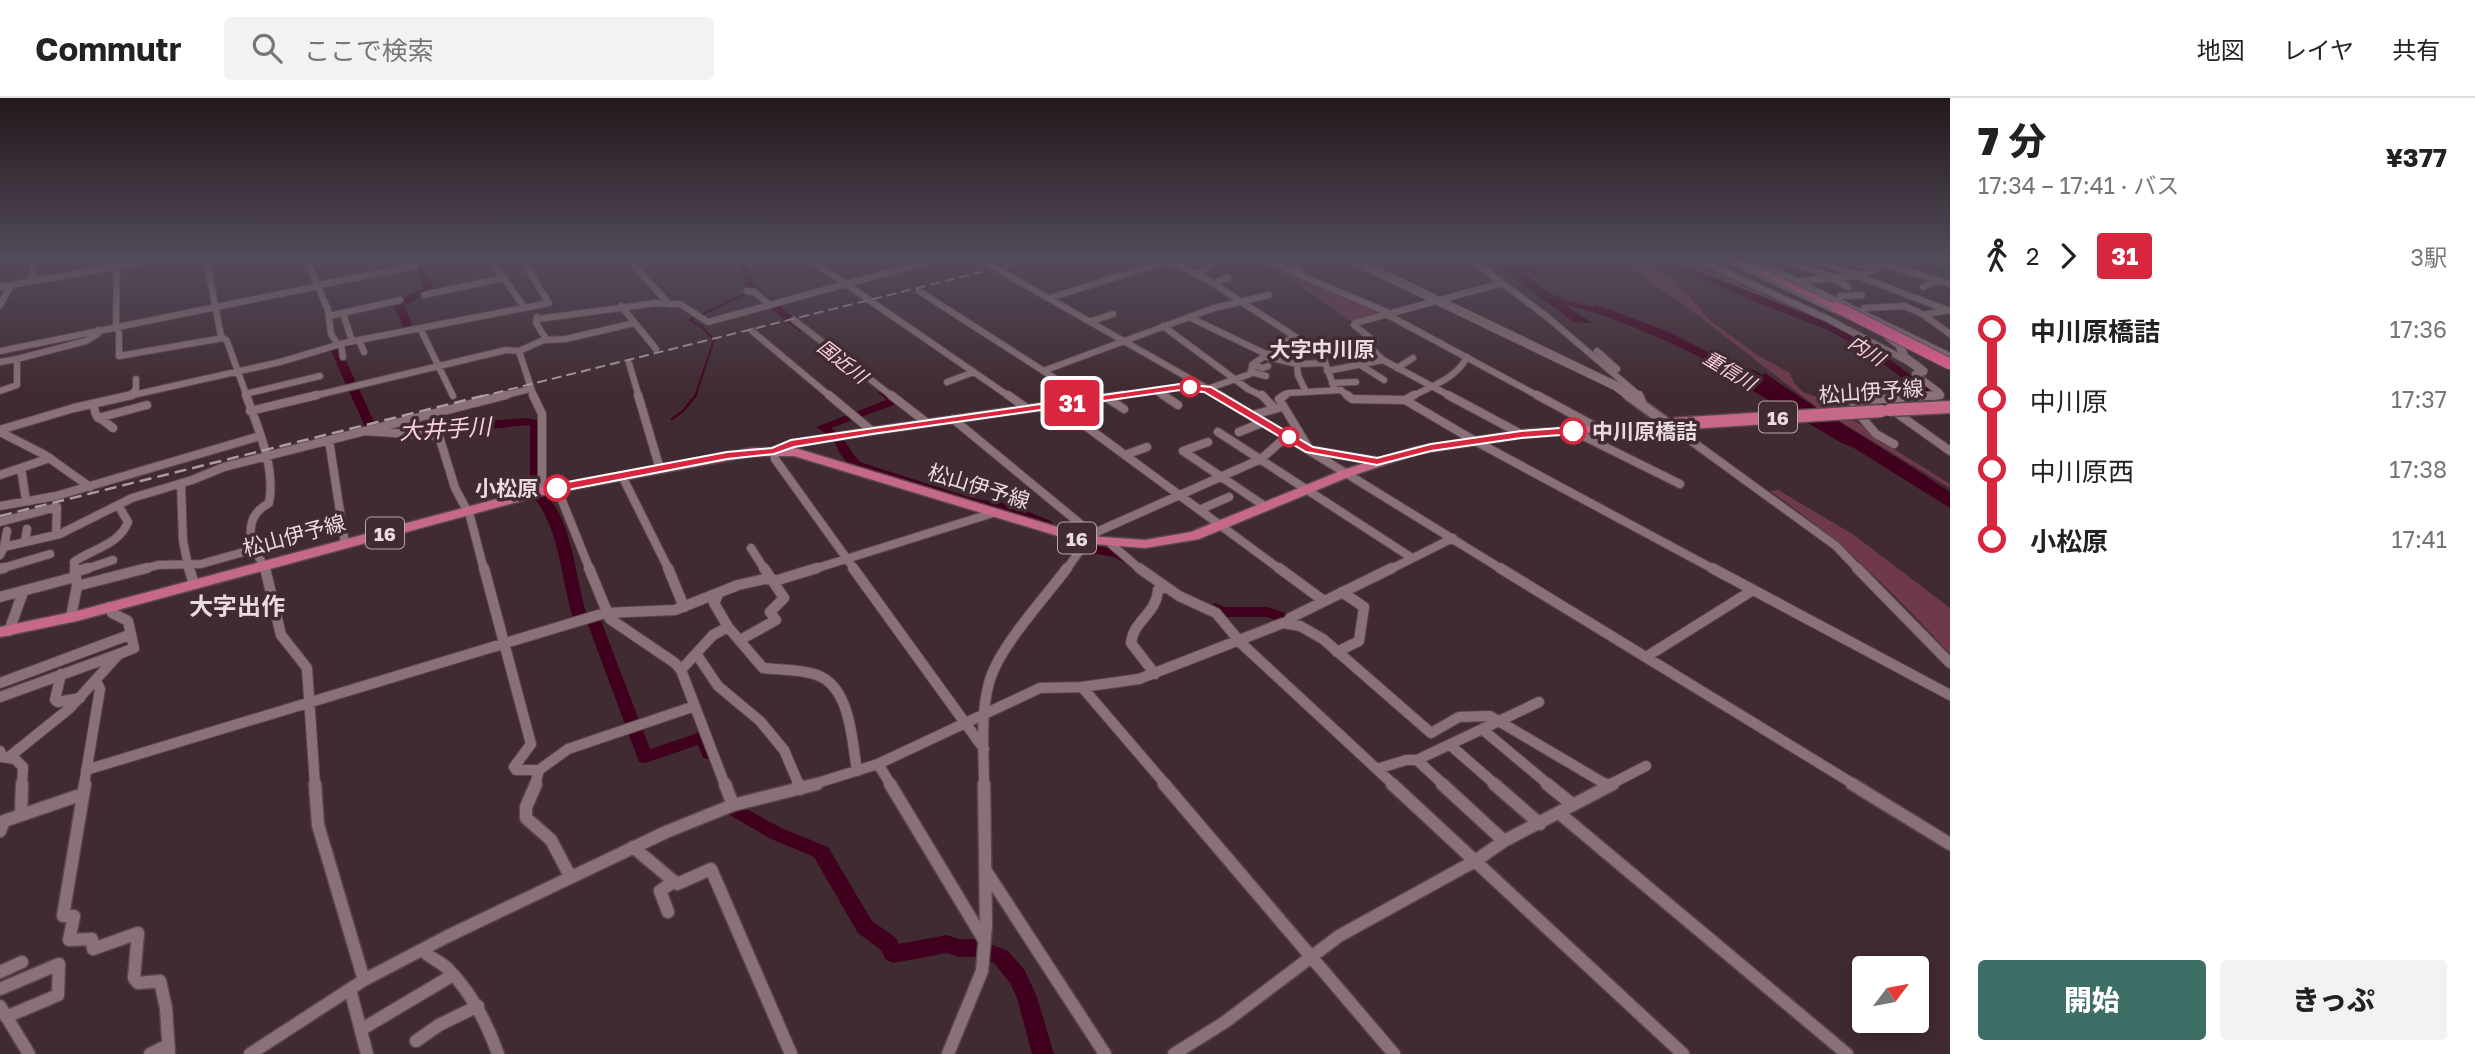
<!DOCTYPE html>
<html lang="ja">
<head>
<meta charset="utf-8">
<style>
	:root { --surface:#fff; --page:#f2f2f2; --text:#222; --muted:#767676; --line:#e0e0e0; --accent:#3d6f66 }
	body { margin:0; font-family:"Golos Text","Noto Sans JP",sans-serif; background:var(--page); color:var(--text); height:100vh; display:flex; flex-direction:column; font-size:26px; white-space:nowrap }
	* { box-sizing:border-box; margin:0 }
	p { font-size:23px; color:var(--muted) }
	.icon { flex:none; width:38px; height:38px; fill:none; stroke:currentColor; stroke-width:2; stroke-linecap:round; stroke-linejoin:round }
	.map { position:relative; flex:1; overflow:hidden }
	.side { display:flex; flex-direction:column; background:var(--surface); width:525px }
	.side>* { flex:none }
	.badge { padding:0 14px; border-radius:5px; font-size:24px; line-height:46px }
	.needle { width:46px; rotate:58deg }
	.fabs { position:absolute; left:1852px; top:858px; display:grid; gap:14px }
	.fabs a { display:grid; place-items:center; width:77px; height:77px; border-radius:7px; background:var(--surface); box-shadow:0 4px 18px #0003; font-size:35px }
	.map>.badge { position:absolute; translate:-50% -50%; box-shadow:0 0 0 4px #fff }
	.legs { display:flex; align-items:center; gap:10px; height:77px; padding:0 28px; font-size:23px }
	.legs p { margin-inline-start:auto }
	.overview { display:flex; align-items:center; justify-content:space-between; height:119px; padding:0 28px }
	h1 { font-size:38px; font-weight:800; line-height:52px }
	.primary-button { display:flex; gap:14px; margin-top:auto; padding:14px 28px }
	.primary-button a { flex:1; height:80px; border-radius:7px; background:var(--accent); color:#fff; font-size:28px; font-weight:800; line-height:80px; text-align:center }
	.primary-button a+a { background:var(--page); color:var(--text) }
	ul { padding:0 28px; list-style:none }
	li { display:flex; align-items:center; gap:24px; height:70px; font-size:26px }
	li i { display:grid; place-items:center; width:10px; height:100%; margin:0 9px; background:currentColor }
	li i::after { content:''; width:18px; height:18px; margin:-9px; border:5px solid; border-radius:50%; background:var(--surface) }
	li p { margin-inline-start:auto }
	li:first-child i { background:linear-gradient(#0000 50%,currentColor 0) }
	li:last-child i { background:linear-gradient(currentColor 50%,#0000 0) }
	header { display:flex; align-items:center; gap:42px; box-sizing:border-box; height:98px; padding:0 35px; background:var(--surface); border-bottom:2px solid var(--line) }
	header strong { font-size:33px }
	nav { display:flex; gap:38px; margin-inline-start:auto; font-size:24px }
	.search { width:490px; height:63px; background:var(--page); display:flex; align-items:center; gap:18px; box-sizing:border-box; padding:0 24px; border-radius:7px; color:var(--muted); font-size:26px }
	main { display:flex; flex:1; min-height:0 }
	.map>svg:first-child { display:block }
</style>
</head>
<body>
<header>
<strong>Commutr</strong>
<div class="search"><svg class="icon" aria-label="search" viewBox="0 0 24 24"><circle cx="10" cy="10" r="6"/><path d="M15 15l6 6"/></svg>ここで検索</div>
<nav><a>地図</a><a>レイヤ</a><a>共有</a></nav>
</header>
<main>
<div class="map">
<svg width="1950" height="956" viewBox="0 0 1950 956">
	<rect width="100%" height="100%" fill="#402b32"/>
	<path fill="#6e394b" d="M1626,160H1633L1673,181L1712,224L1757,257L1790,275L1794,285L1803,294L1846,309L1834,313L1870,331L1897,353L1950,386V390L1816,309L1683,206L1646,182Z
		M1664,160L1696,165L1814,219L1753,200Z
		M1296,176L1383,215L1352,224L1286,178Z
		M1778,392L1854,437L1950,510V556C1892,493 1841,442 1770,393Z"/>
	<path fill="#41001d" d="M1487,160H1534L1538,168L1529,167L1543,179L1527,176C1531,180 1534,185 1539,188C1555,201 1575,205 1595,209L1594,206L1667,233L1745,273L1751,271L1763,277L1765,275C1825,318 1889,352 1950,394V410L1854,350L1840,344L1711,268L1706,262C1659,239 1613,218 1563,206L1592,225L1574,224Z"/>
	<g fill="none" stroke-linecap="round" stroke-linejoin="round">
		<path stroke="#41001d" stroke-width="2" d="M695,299L714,242L701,228L690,222L747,195"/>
		<path stroke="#41001d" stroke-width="2.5" d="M672,321L683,313L696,297"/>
		<path fill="#41001d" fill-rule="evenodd" d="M419,160H427L424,169L434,191L404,208L414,231L409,234L404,231L394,208L402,200L424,190L414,169Z
			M736,160H744L757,191L808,230V234H800L750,194Z
			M1654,160H1665L1834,227L1876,251L1950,307V315L1868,255L1826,231L1750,202Z
			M352,242L356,243V247L341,252L377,330L388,332V336L373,337L367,333L330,251Z
			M884,291L899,301V305L831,330C845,339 849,352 860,364L972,400L1009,406L1051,423L1053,426L1051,429H1041L1001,412L965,406L852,370L840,356L833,340L816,329L887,302L878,294Z
			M525,320L538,322L543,329L542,391L536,395L530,391V327L415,338L409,334L415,330Z
			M540,395C570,406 577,487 586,514L597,515L600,520L650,651L704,633L710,635L717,655L715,660L709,661L703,660L698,647L645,665L639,664L587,524L580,525L573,520C560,477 561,437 534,399Z
			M1086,446L1123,452L1136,463L1129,467L1114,459L1081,453L1079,450L1081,447Z
			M1215,505L1224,509H1267L1292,517L1294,520L1287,525L1266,519H1221L1208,510Z
			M734,704L781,730L828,749L872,823L896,840L899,846L947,837L958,841H977L1008,853L1024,871L1037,899L1054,956H1032L1017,900L1010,885L994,865L977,859H958L947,855L893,865L886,862L881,852L858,835L814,759L769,740L728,716L725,711L728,706Z"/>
		<defs>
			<path id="street-far3" d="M117,160L116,228L119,235V258L223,240
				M206,160L221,238L227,243L247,299
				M306,160L328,212L331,236L338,247
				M489,160L525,210
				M627,160L669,206
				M808,160L1010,299
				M978,160L1222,299
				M1164,160L1206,181L1322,256L1335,292
				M1260,160L1389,215
				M1291,160L1303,178
				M1469,160L1546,218L1641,299
				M1695,160L1828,221L1907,263
				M1725,160L1841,215
				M1749,160L1950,258
				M1777,160L1832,178
				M1808,160L1859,177
				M1838,160L1874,171
				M1865,160L1950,186
				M1921,160L1937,165
				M1196,176L1224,160
				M1858,178L1950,213
				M1833,181L1848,189
				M31,183L35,160
				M1800,183L1858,178L1900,160
				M1213,185L1228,180L1225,179
				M319,187L415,168
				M0,189L163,160
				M1923,189L1938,182
				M747,193L754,194L770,207
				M919,193L1084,299
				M424,197L504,180
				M1840,198L1862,197
				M1050,200L1170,162
				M0,207L11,187
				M621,208L656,251
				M1864,210L1905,208L1924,217
				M1948,212L1924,217L1950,236
				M343,215L352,243
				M1386,216L1540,299
				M329,218L400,202
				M1191,220L1266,256
				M538,221L656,205L680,206L708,224L941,160
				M794,222L893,299
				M1092,223L1113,216
				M1163,228L1248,291L1264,299
				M420,230L453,298
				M752,233L831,299
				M359,242L364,254
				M545,242L566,241L634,225
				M341,246L343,259
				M0,253L319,188
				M1597,253L1617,271
				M1322,256L1374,243L1354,227L1355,225L1499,186L1491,176
				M1263,258L1297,266
				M1383,262L1452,299
				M0,264L17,261
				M629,265L639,299
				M1252,267L1263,270L1268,268
				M1362,268L1384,282
				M1397,270L1413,260
				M1043,273L1214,210L1269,197
				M1327,273L1383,262L1367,246
				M1923,273L1915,276L1939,294L1940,298L1932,299
				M1251,274L1266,278
				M947,284L974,274
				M1332,285L1356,284
				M1155,292L1165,299
				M0,293L17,287V261L86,243L98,236V232
				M1306,294L1298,277L1297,266L1324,265
				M245,296L320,278
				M130,297L136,291V281
				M124,299L280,264L344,245L549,205L521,160
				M309,299L506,252L519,253
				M499,299L530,291
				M534,299L519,253L546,241L536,225L537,219
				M1111,299L1180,289L1207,291L1250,276L1253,266L1293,239
				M1282,299L1288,295L1341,292L1349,299
				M1411,299C1431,288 1456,281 1467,259"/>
			<path id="street-far2" d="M246,297C258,330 276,370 269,405C248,417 250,430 251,452L256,454L266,472
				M533,297L542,316V393
				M638,297L660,371
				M829,297L872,333
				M891,297L927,325
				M1008,297L1028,311
				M1081,297L1089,302
				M1163,297L1178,307
				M1219,297L1503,472
				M1262,297L1275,311L1281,309
				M1285,297L1279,301L1310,352L1377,363
				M1347,297L1352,301L1405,302L1475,343L1715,472
				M1448,297L1521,336
				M1537,297L1600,331
				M1639,297L1643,306
				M1107,300L1124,311
				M1405,302L1414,297
				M93,306L96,317L113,330
				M1057,307L1281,472
				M1891,311L1950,353
				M250,313L317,297
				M1252,317L1275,311
				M98,320L147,307
				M953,321L1095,438
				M1668,326L1836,448L1859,472
				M0,332L74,310L132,297
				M364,333L439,338L455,390L470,418L484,472
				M1573,333L1680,386
				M0,334L45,357L90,389
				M1218,334L1412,460
				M1239,334L1264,324
				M329,342L345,446
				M1208,344L1183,353L1266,409
				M1894,346L1876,336L1853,309L1870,302L1940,297
				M1125,357L1147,349
				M21,370L26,403
				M0,377L50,360
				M622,378L669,472
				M181,386L183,443L189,472
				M557,390L590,472
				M0,408L56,398L260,338
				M1199,412L1229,399
				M0,424L57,409L56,437
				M25,444L27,431
				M1111,446L1141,472
				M4,449L7,433
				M751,450L765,472
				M0,457L4,449L60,436L132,400L192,382L224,369L506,297
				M0,471L50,456
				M75,472L74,464C92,451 119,447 128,424L118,407
				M83,472L113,462
				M140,472L158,467L201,466L251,452
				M811,472L993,415
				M855,472L775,361L774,353L791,346L872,333L1123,297
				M1066,472L1092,436L1261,361L1287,338
				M1389,472L1453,440"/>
			<path id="street-far1" d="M189,470L194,486
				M265,470L281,537L307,570L315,687
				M484,470L531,646L514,669L516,672H539L535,687
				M589,470L610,521L675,565L681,572L725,687
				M668,470L684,509
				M853,470L984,651
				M1139,470L1179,498L1216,515L1242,546L1394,687
				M1279,470L1324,503
				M1500,470L1855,687
				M1712,470L1950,597
				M1857,470L1950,565
				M0,471L4,470
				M75,474L88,470
				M77,488L147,470
				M718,497L714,505L728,529L763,570C780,572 800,571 817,577C851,589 852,644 857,673
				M0,499L75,479
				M71,519L77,488L75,470
				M1288,524L1290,520L1392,470
				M9,533L23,494
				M740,542L776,522L770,514L784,500L764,470
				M1337,554L1359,543L1364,509L1342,494
				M697,557L718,588L760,623L784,652L799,687
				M1646,559L1753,492
				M681,572L713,537L728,529
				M61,576L55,602L58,604L80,600
				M1155,576L1131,545C1133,523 1157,515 1158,492L1164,489
				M0,585L129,537
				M1082,589L1166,687
				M0,599L119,556
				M1482,631L1549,687
				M1450,647L1496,687
				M0,653L2,659L15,661L23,669L22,687
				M9,659L70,610L119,556L134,550L128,523L112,515L109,509
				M1417,662L1444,687
				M878,666L891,687
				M1377,671L1406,662H1417L1539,604
				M86,672L605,515L675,512L738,487L764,481L778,482L817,470
				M539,672L568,651L695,608
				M84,687L100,591L96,583
				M811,687L878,666L1040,590L1082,589L1139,581L1283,525L1300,528L1323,541L1431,635L1459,619L1490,618L1607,687
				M984,687C984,654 980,618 989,585C998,550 1044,501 1067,470
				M1609,687L1646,668"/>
			<path id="street" d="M85,686L63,818H74L69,842L92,841L93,851L138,835L134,880L138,885L160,883L166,910L169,956
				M315,686L318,727L364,882
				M536,686L526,709V720L551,742L570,778
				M725,686L733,707
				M798,686L800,691
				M890,686L984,842
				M1164,686L1394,956
				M1392,686L1683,956
				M1442,686L1504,743
				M1494,686L1540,726
				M1547,686L1573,707
				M1604,686L1608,688
				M1852,686L1950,746
				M21,715L22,686
				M1559,715L1847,956
				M0,733L4,723L83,696
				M633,749L677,786L711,771L791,956
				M986,773L1105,956
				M668,814L660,793L674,783
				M422,852C430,860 441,864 448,871C472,895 487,925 498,956
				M0,874L22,864
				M0,891L59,866L58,897L6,919
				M350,891L367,956
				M0,908L29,956
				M362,931L453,877
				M416,943L439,927L478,908
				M150,956L168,947
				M250,956L364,882L448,838L666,734L733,707L817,686
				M948,956L982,873L986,827L984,686
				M1174,956L1225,924L1339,838L1475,763L1504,743L1613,686"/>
			<path id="secondary-far1" d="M1349,160L1616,288L1631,299
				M1888,238L1900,247L1904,259L1923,273"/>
			<path id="secondary" d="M1628,297L1668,326"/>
			<path id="primary" d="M1673,323L1677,324V328L1521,340L1417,356L1351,378L1199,441L1145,450L1081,445L794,358H752L543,397L77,523L0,539V529L77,513L542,389L752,350H795L1087,438L1145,442L1191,434L1343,372L1415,349L1521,332Z"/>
			<path id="highway" d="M1727,160H1739L1842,209L1833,211Z"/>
		</defs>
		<use href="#street-far3" stroke="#59474c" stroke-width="8"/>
		<use href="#street-far2" stroke="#59474c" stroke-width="10"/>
		<use href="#street-far1" stroke="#59474c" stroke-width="12"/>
		<use href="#street" stroke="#59474c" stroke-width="15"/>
		<use href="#secondary-far1" stroke="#59474c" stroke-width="10"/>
		<use href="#secondary" stroke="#59474c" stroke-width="13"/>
		<use href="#primary" stroke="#59474c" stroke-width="3"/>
		<use href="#highway" stroke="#59474c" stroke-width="2"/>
		<use href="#street-far3" stroke="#8a7178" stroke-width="6"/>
		<use href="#street-far2" stroke="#8a7178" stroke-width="8"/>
		<use href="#street-far1" stroke="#8a7178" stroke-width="10"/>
		<use href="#street" stroke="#8a7178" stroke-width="12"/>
		<use href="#secondary-far1" stroke="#8a7178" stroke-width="9"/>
		<use href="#secondary" stroke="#8a7178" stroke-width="10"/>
		<use href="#primary" fill="#c6688a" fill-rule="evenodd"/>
		<use href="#highway" fill="#ee6296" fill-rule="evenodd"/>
		<path stroke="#ac9ba0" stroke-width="2" stroke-dasharray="10 5" stroke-linecap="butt" d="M479,299L1038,160"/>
		<path stroke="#ac9ba0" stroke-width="2.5" stroke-dasharray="12 6" stroke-linecap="butt" d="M0,418L486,297"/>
		<defs>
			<path id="primary-bridge" d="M1889,312L1950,309
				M1673,326L1882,313"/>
			<path id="highway-bridge" d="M1837,209L1950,266"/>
		</defs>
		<use href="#primary-bridge" stroke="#59474c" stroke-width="15" stroke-linecap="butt"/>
		<use href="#highway-bridge" stroke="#59474c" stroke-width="13" stroke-linecap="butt"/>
		<use href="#primary-bridge" stroke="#c6688a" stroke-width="12"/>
		<use href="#highway-bridge" stroke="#ee6296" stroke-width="11"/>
	</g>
	<linearGradient id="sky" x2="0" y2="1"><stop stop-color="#23181c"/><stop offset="0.55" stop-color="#534a5a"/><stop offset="1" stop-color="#534a5a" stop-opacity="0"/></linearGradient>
	<rect width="1950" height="293" fill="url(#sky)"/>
	<path fill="#d7263d" stroke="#fff" stroke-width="2" d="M1180,286L1211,289L1313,349L1377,360L1431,346L1521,333L1573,329L1579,333L1573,336L1521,340L1431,353L1377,367L1306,354L1204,294L1180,292L872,336L794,349L774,356L727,361L557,394L551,390L557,386L727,354L772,350L791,342Z"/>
	<g fill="#fff" stroke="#d7263d" stroke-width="3.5">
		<circle cx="1190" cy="289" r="9"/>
		<circle cx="1573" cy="333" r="12"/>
		<circle cx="1289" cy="339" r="9"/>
		<circle cx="557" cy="390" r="12"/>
	</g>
	<g text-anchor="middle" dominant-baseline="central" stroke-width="7" stroke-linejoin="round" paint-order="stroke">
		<g font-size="19" font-style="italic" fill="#fed1de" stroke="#402b32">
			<text transform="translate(1867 252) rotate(33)">内川</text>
			<text transform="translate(843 263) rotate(38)">国近川</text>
			<text transform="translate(1730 272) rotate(31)">重信川</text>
		</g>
		<g fill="#402b32" stroke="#b6a6aa" stroke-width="2">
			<rect x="1759" y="303.5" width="38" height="31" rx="5"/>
			<rect x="366" y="419.5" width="38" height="31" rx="5"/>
			<rect x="1058" y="424.5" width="38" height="31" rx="5"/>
		</g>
		<g font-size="19" font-weight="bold" fill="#e9dbde">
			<text x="1778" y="319">16</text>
			<text x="385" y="435">16</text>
			<text x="1077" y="440">16</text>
		</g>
		<g font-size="21" font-weight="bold" fill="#e9dbde" stroke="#402b32">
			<text x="1322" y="251">大字中川原</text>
		</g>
		<g font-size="21" fill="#e9dbde" stroke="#402b32">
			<text transform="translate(1871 293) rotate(-4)">松山伊予線</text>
			<text transform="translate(979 388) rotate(17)">松山伊予線</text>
			<text transform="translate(294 437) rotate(-15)">松山伊予線</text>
		</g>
		<g font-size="21" font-weight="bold" fill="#e9dbde" stroke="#402b32" text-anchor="start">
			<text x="1592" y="333">中川原橋詰</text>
			<text x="538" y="390" text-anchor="end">小松原</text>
		</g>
		<g font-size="23" font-style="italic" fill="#fed1de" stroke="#402b32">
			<text transform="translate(445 330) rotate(-3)">大井手川</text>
		</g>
		<g font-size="24" font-weight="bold" fill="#e9dbde" stroke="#402b32">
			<text x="237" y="507">大字出作</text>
		</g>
	</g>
</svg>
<div class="fabs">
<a><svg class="needle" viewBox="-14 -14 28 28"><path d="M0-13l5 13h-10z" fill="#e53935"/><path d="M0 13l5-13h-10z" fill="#767676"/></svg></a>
</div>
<b class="badge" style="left:1072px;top:305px;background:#d7263d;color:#fff">31</b>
</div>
<section class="side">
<div class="overview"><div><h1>7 分</h1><p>17:34 – 17:41 · バス</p></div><b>¥377</b></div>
<div class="legs"><svg class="icon" aria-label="walk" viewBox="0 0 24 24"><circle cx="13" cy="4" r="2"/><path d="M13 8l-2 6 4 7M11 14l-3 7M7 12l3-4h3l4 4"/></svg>2<svg class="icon" aria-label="forward" viewBox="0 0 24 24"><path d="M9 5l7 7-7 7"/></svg><b class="badge" style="background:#d7263d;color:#fff">31</b><p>3駅</p></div>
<ul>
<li><i style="color:#d7263d"></i><b>中川原橋詰</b><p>17:36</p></li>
<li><i style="color:#d7263d"></i><span>中川原</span><p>17:37</p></li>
<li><i style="color:#d7263d"></i><span>中川原西</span><p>17:38</p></li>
<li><i style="color:#d7263d"></i><b>小松原</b><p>17:41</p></li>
</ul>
<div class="primary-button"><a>開始</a><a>きっぷ</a></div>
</section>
</main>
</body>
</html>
